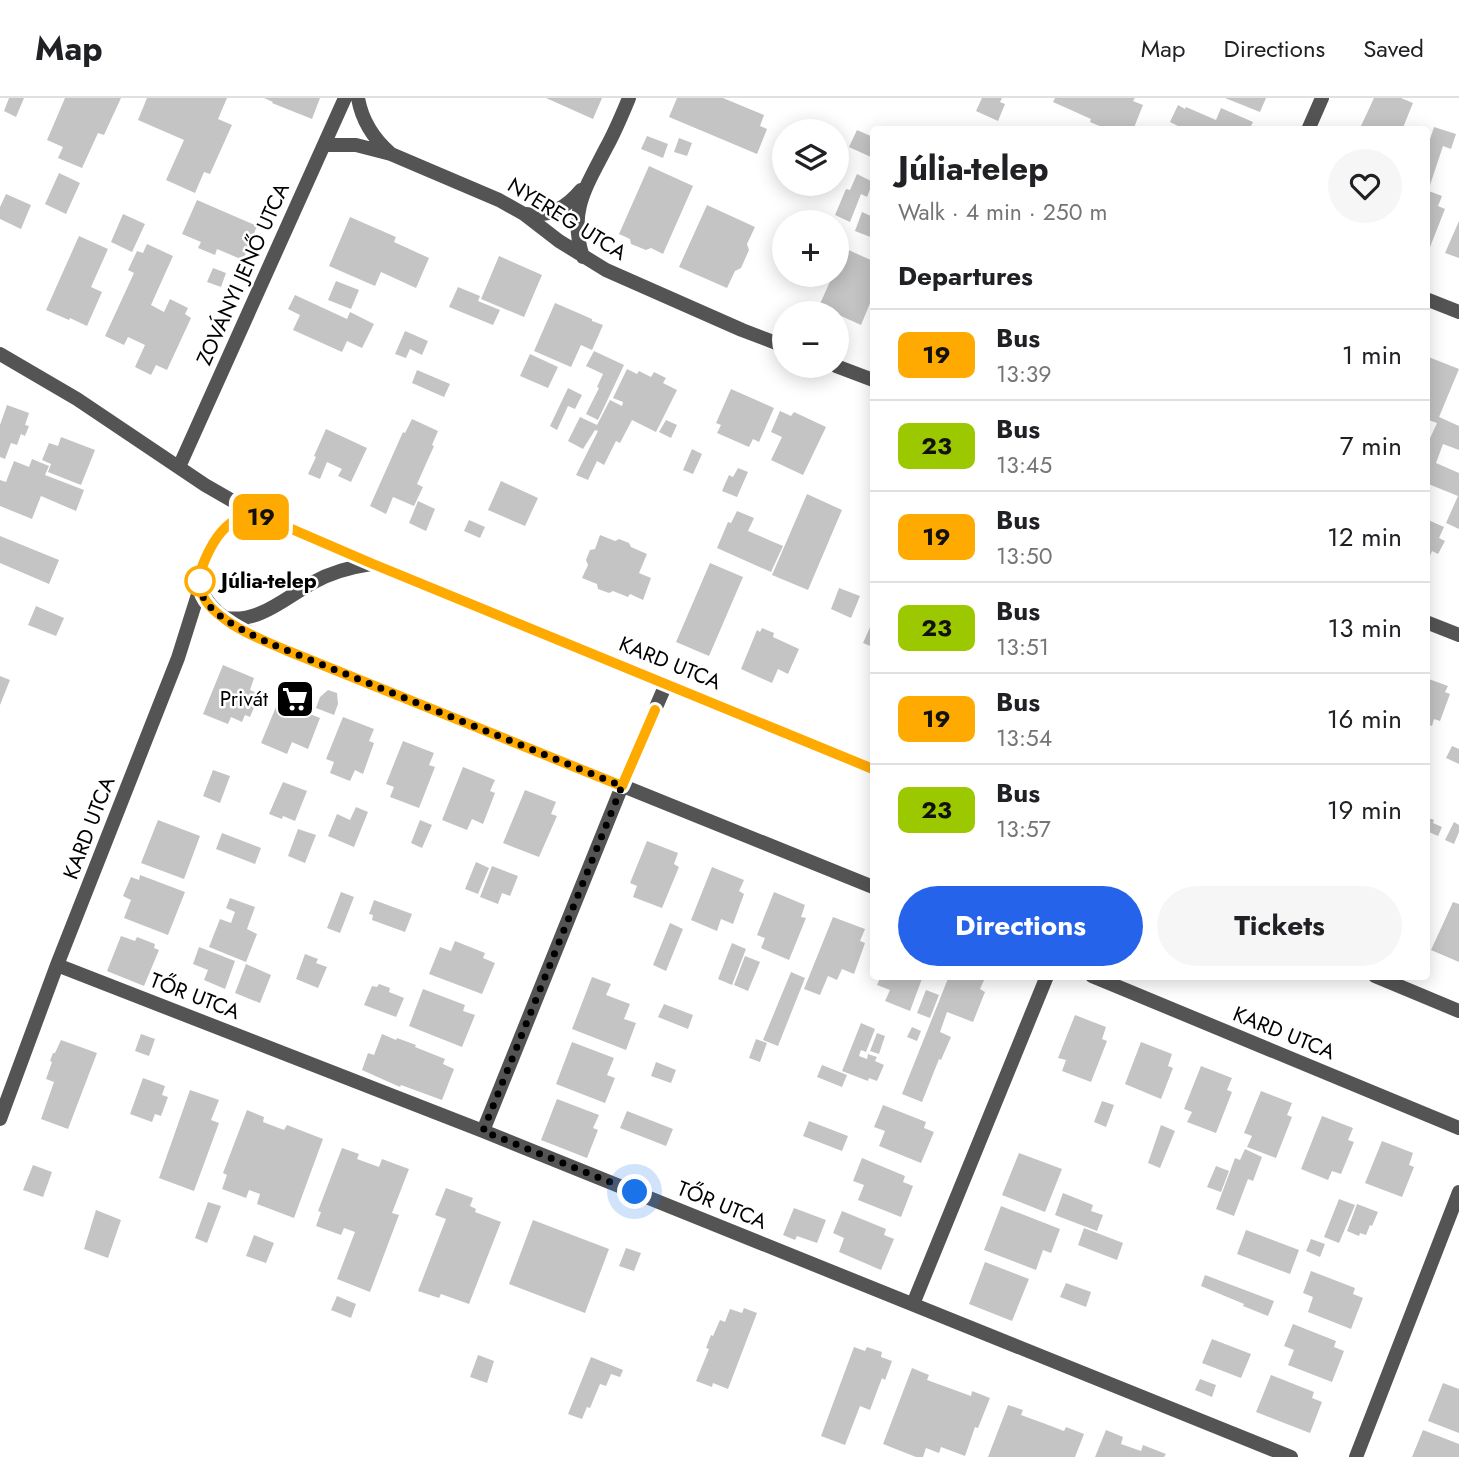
<!DOCTYPE html>
<html lang="en">
<head>
<meta charset="utf-8">
<style>
	:root { --surface:#fff; --page:#f6f6f6; --text:#202124; --muted:#757577; --line:#e0e0e0; --accent:#2563eb }
	body { margin:0; font-family:Jost,sans-serif; background:var(--page); color:var(--text); height:100vh; display:flex; flex-direction:column; font-size:26px; white-space:nowrap }
	* { box-sizing:border-box; margin:0 }
	p { font-size:23px; color:var(--muted) }
	.icon { flex:none; width:38px; height:38px; fill:none; stroke:currentColor; stroke-width:2; stroke-linecap:round; stroke-linejoin:round }
	.map { position:relative; flex:1; overflow:hidden }
	.sheet { position:absolute; left:870px; top:28px; width:560px; height:854px; display:flex; flex-direction:column; background:var(--surface); border-radius:7px; box-shadow:0 4px 18px #0003 }
	.sheet>* { flex:none }
	.badge { padding:0 14px; border-radius:10px; font-size:24px; line-height:46px }
	.controls { position:absolute; left:772px; top:21px; display:grid; gap:14px }
	.controls a { display:grid; place-items:center; width:77px; height:77px; border-radius:50%; background:var(--surface); box-shadow:0 4px 18px #0003; font-size:35px }
	.you { position:absolute; width:35px; height:35px; margin:-18px; border:5px solid #fff; border-radius:50%; background:#1a73e8; box-shadow:0 0 0 10px #1a73e833 }
	.map>.badge { position:absolute; translate:-50% -50%; box-shadow:0 0 0 4px #fff }
	h2 { padding:0 28px; font-size:26px; line-height:63px }
	.round { display:grid; place-items:center; flex:none; width:74px; height:74px; border-radius:37px; background:var(--page) }
	.overview { display:flex; align-items:center; justify-content:space-between; height:119px; padding:0 28px }
	h1 { font-size:33px; font-weight:700; line-height:52px }
	.primary-button { display:flex; gap:14px; margin-top:auto; padding:14px 28px }
	.primary-button a { flex:1; height:80px; border-radius:42px; background:var(--accent); color:#fff; font-size:28px; font-weight:700; line-height:80px; text-align:center }
	.primary-button a+a { background:var(--page); color:var(--text) }
	ul { padding:0; list-style:none }
	li { display:flex; align-items:center; gap:21px; height:91px; padding:0 28px; border-top:2px solid var(--line) }
	li div { flex:1 }
	li b { display:block; font-size:26px }
	li em { font-style:normal }
	li .badge { min-width:77px; font-weight:700; text-align:center }
	header { display:flex; align-items:center; gap:42px; box-sizing:border-box; height:98px; padding:0 35px; background:var(--surface); border-bottom:2px solid var(--line) }
	header strong { font-size:33px }
	nav { display:flex; gap:38px; margin-inline-start:auto; font-size:24px }
	.map>svg:first-child { display:block }
</style>
</head>
<body>
<header>
<strong>Map</strong>
<nav><a>Map</a><a>Directions</a><a>Saved</a></nav>
</header>
<div class="map">
<svg width="1459" height="1359" viewBox="0 0 1459 1359">
	<rect width="100%" height="100%" fill="#fff"/>
	<path fill="#c4c4c4" d="M9,0H24L16,19L4,13Z
		M65,0H121L104,37L98,35L82,70L58,60L63,49L47,42Z
		M147,0H227L218,21L232,27L210,76L204,74L195,95L166,82L184,42L138,22Z
		M264,0H320L312,21L272,5L273,4Z
		M546,0H602L593,21Z
		M677,0H723L764,17L760,28L767,31L757,56L669,19Z
		M982,0H1002L1000,4L1005,6L998,23L976,13Z
		M1055,0H1135L1133,3L1143,7L1133,32H1109L1090,24L1091,21L1053,4Z
		M1225,0H1266L1260,14Z
		M1374,0H1401L1413,5L1402,32H1369L1361,28Z
		M1178,7L1185,11L1186,9L1216,22L1221,10L1253,24L1249,32H1176L1178,28L1170,24Z
		M1434,29L1456,36L1451,51L1443,48L1429,90L1426,89V43L1429,44Z
		M857,32L873,39V60L849,49Z
		M647,38L668,46L663,60L641,51Z
		M679,40L692,45L687,58L674,54Z
		M649,68L693,88L663,156L651,150L646,152L631,146L630,141L619,136Z
		M59,75L80,85L66,116L45,106Z
		M857,76L873,84L867,99L861,96L850,124L835,117L846,91L850,92Z
		M1426,92L1442,98L1438,108L1445,111L1430,149L1426,148Z
		M6,96L31,107L21,131L0,121V109Z
		M197,102L257,128L243,162L217,151L215,157L198,150L201,144L182,136Z
		M707,107L755,129L747,146L749,152L741,170L735,173L727,190L679,169Z
		M862,114L873,119V140L855,133Z
		M123,116L145,126L132,154L111,144Z
		M350,119L396,139L394,144L429,160L416,190L381,174L375,188L329,168Z
		M1459,123V160L1445,155Z
		M79,138L108,151L91,189L102,194L87,228L70,220L69,222L46,212Z
		M147,146L173,158L151,207L164,214L170,201L188,210L185,216L191,220L167,272L156,267L151,277L135,269L145,247L128,239L124,247L105,238L134,175L128,172L137,153L143,155Z
		M844,150L873,163V198L861,227L819,208L833,177H836V168Z
		M499,158L542,177L524,219L481,201Z
		M213,170L226,175L221,189L207,184Z
		M336,183L359,192L351,211L328,202Z
		M458,189L480,198L478,203L500,212L493,227L449,209Z
		M295,197L347,221L350,214L374,226L362,250L347,243L342,254L293,232L300,217L288,211Z
		M555,205L592,221V223L603,227L592,252L581,247L571,269L534,253Z
		M405,233L428,243L422,257L410,251L406,260L395,256Z
		M594,253L624,267L598,322L586,316L599,290L597,289L603,276L586,268Z
		M530,256L558,269L548,290L520,278Z
		M1426,258L1459,271L1439,319L1459,328V352L1443,346L1436,365L1459,375V431L1446,425L1458,398L1426,385V349L1437,325L1426,321Z
		M627,271L637,276L639,273L651,279L654,274L666,280L663,285L677,292L656,334L632,322L620,345L616,343L604,367L597,363L588,382L576,377L598,333L595,332L583,351L568,343L580,319L597,327L610,302L622,308L623,304L613,300Z
		M417,272L450,286L444,299L412,285Z
		M568,290L582,297L575,311L568,308L557,332L550,328Z
		M731,291L774,310L759,344L753,341L749,349L717,335L721,327L716,325Z
		M7,307L29,315L25,327L29,328L25,338L21,336L17,347L11,345L5,361L0,359V327Z
		M780,313L791,318L794,314L826,329L803,377L771,362L782,339L771,334Z
		M412,321L438,333L432,347L434,348L417,386L423,389L414,408L393,399L386,416L370,408L403,334L405,335Z
		M666,322L677,327L671,340L659,334Z
		M326,331L367,350L351,384L338,378L342,371L327,364L320,381L308,376L316,359L314,358Z
		M61,339L95,352L81,387L48,374L51,366L42,362L49,345L58,348Z
		M692,351L702,356L693,376L683,372Z
		M32,361L49,368L45,377L84,392L76,413L41,398L32,421L0,408V382L6,384L14,363L29,369Z
		M738,370L748,374L737,399L722,393L729,377L733,379Z
		M501,383L538,400L525,428L488,412Z
		M807,396L842,412L808,492L772,477Z
		M418,403L435,411L426,433L409,425Z
		M737,413L754,420L748,433L783,448L771,474L717,450L728,424L731,425Z
		M1426,421L1444,429L1439,440L1445,443L1438,456L1432,453L1426,467Z
		M469,422L485,429L480,440L464,433Z
		M600,437L615,443L619,441L629,445L631,449L647,456L639,475L651,480L643,502L630,496L628,499L613,493L609,495L598,491L597,486L582,480L588,467L586,462L590,452L595,451Z
		M0,438L59,462L49,486L0,465Z
		M710,465L743,479L709,558L676,544Z
		M839,490L860,498L851,520L831,511Z
		M36,508L64,520L56,538L28,527Z
		M871,527L873,528V549L863,545Z
		M762,530L774,535L773,539L799,551L788,576L778,571L772,585L741,571L757,532L760,534Z
		M223,567L254,580L250,592L255,594L250,606L255,607L250,619L245,617L242,624L231,619L228,626L203,616Z
		M0,578L10,582L0,607Z
		M1426,580L1448,588L1445,594L1450,596L1440,623L1434,621L1432,628L1426,626Z
		M290,586L307,593L304,601L314,605L310,616L320,620L308,651L292,644L287,656L261,645L283,592L286,593Z
		M328,592L337,595L338,606L334,617L316,610L320,599Z
		M343,619L374,631L369,643L374,645L363,676L355,672L350,683L330,675L334,664L326,661Z
		M403,643L434,655L429,667L435,669L419,710L390,699L394,689L386,686Z
		M1452,648L1459,651V666L1446,660Z
		M463,669L495,682L490,693L495,695L483,726L472,721L467,732L442,722Z
		M213,672L230,678L220,705L203,698Z
		M283,684L307,693L295,723L283,718L282,721L269,716Z
		M525,692L556,704L551,716L557,718L539,759L503,745Z
		M356,709L368,714L354,749L328,738L337,716L350,722Z
		M1426,719L1434,722L1433,725L1442,729L1438,738L1429,734L1426,741Z
		M158,722L200,738L184,781L141,765Z
		M420,722L432,727L422,750L411,745Z
		M1454,724L1459,727V734L1454,746L1445,742Z
		M298,731L316,737L305,765L288,758Z
		M222,735L261,750L255,766L216,751Z
		M647,743L678,755L674,766L679,769L662,810L633,799L637,788L630,785Z
		M476,764L489,770L478,796L465,791Z
		M492,768L518,778L510,798L502,795L498,806L480,799Z
		M712,769L744,782L739,793L744,796L733,826L721,821L717,833L691,822Z
		M140,777L185,794L168,837L124,820L131,802L123,798L131,779L139,782Z
		M341,794L354,799L340,835L327,830Z
		M774,794L805,807L801,819L806,820L789,862L761,850L765,840L757,837Z
		M230,800L255,809L247,831L257,836L246,864L209,849L220,821L231,825L235,814L226,810Z
		M374,802L412,816L405,834L372,822L373,817L369,816Z
		M1453,804L1459,806V864L1431,852Z
		M833,819L865,831L860,843L865,845L854,876L842,871L837,882L828,878L820,897L804,891Z
		M670,825L683,831L666,873L653,867Z
		M121,838L135,843L137,839L155,846L154,850L159,852L144,888L107,873Z
		M455,843L485,855L483,860L495,865L482,896L429,876L440,849L451,853Z
		M732,845L746,851L732,887L718,881Z
		M199,849L235,863L225,891L204,882L208,872L193,866Z
		M305,856L318,861L316,865L327,869L318,890L296,881Z
		M745,858L760,864L748,893L734,887Z
		M246,866L271,877L260,905L235,895Z
		M791,874L805,880L778,948L763,942Z
		M881,878H923L910,913L885,903L890,892L877,887Z
		M949,878H981L985,880L980,891L985,894L973,924L947,914L940,934L951,939L941,962L939,961L922,1004L902,996Z
		M592,879L611,886L606,897L630,906L624,921L636,925L626,952L572,931Z
		M379,886L390,890L389,894L404,900L396,919L364,907L372,888L377,889Z
		M423,891L465,907L463,913L475,917L462,949L409,928Z
		M926,892L939,897L930,920L917,915Z
		M664,906L693,917L688,931L658,919Z
		M1075,917L1106,929L1102,941L1107,943L1091,984L1062,973L1066,962L1058,960Z
		M861,925L875,931L866,954L861,952L859,958L867,961L868,956L877,959L875,963L884,967L877,983L869,980L868,983L842,973Z
		M912,929L921,933L917,943L907,939Z
		M877,935L885,938L879,956L870,953Z
		M141,936L155,941L149,958L135,953Z
		M382,936L396,942L397,940L416,947L415,949L445,961L443,966L454,971L442,1002L401,987L400,989L362,972L368,955L374,957Z
		M756,941L767,945L760,964L749,960Z
		M61,942L97,955L68,1031L41,1021L54,984L46,981L52,964L50,963L53,955H55Z
		M572,944L614,960L607,977L615,980L605,1005L556,986Z
		M1141,944L1172,956L1168,968L1173,970L1161,1001L1125,986Z
		M656,964L676,972L671,985L651,978Z
		M822,967L847,977L842,989L817,979Z
		M1201,968L1232,980L1227,992L1232,994L1216,1035L1187,1024L1192,1014L1184,1011Z
		M143,980L165,988L162,997L168,999L161,1018L155,1016L152,1024L130,1016Z
		M190,992L219,1002L211,1022L219,1025L194,1093L159,1080Z
		M1261,993L1292,1005L1287,1017L1292,1019L1276,1060L1247,1049L1252,1038L1244,1035Z
		M557,1001L599,1017L593,1030L598,1032L587,1060L541,1042Z
		M1102,1003L1114,1007L1106,1029L1094,1024Z
		M883,1007L926,1024L924,1030L934,1034L921,1065L879,1048L885,1033L874,1029Z
		M247,1012L264,1019L263,1024L284,1032L287,1027L323,1041L294,1120L257,1106L260,1096L249,1092L246,1100L222,1091L227,1077L223,1075Z
		M627,1013L673,1031L666,1048L620,1030Z
		M1322,1018L1353,1030L1348,1042L1354,1044L1341,1076L1332,1073L1328,1082L1301,1071Z
		M809,1023L848,1038L842,1053L803,1038Z
		M1161,1027L1175,1033L1160,1070L1148,1065Z
		M1382,1043L1413,1055L1409,1067L1414,1069L1402,1099L1365,1085Z
		M342,1050L359,1056L357,1061L379,1069L382,1061L409,1071L392,1115L399,1117L370,1194L337,1181L355,1134L344,1130L341,1137L316,1128L321,1114L318,1113Z
		M1245,1051L1262,1059L1253,1083L1248,1081L1234,1118L1216,1111L1235,1060L1240,1062Z
		M1019,1055L1062,1071L1045,1114L1002,1097Z
		M862,1060L905,1078L903,1084L913,1088L901,1119L858,1102L864,1087L853,1083Z
		M33,1067L52,1074L43,1099L23,1092Z
		M1216,1068L1229,1073L1221,1094L1207,1089Z
		M446,1090L473,1100L470,1108L476,1111L475,1114L501,1124L469,1206L441,1196L439,1200L418,1193L446,1121L435,1117Z
		M1063,1095L1093,1107L1091,1113L1103,1117L1097,1133L1055,1117Z
		M1339,1101L1355,1107L1339,1145L1324,1139Z
		M208,1104L221,1108L207,1145L195,1140Z
		M1357,1106L1378,1114L1372,1128L1370,1127L1366,1137L1360,1135L1359,1138L1347,1133Z
		M1001,1108L1060,1131L1051,1155L1043,1152L1036,1172L984,1152Z
		M794,1110L826,1122L817,1145L797,1138L795,1142L783,1137Z
		M96,1112L121,1122L108,1160L84,1151Z
		M842,1113L886,1131L884,1137L894,1141L881,1172L839,1154L844,1140L833,1135Z
		M533,1122L609,1151L585,1215L509,1186Z
		M1084,1130L1123,1145L1117,1162L1078,1147Z
		M1246,1132L1299,1152L1290,1176L1237,1156Z
		M254,1137L274,1145L266,1165L246,1158Z
		M1311,1141L1325,1146L1320,1159L1306,1153Z
		M626,1150L641,1155L634,1173L619,1168Z
		M985,1164L1029,1181L1012,1223L969,1206Z
		M1311,1173L1355,1190L1353,1196L1363,1200L1351,1231L1308,1214L1313,1199L1303,1195Z
		M1205,1177L1274,1203L1268,1218L1243,1208L1244,1206L1201,1188Z
		M1066,1185L1091,1194L1086,1209L1060,1199Z
		M337,1198L356,1206L351,1220L331,1212Z
		M744,1210L757,1215L728,1291L713,1285L712,1289L696,1283L709,1251L706,1250L711,1237L713,1238L720,1222L725,1224L730,1211L742,1215Z
		M1293,1226L1336,1243L1334,1249L1344,1253L1332,1284L1288,1267L1294,1252L1284,1248Z
		M1212,1241L1251,1256L1241,1280L1202,1265Z
		M854,1249L865,1253L867,1249L882,1254L881,1259L892,1263L885,1282L882,1280L870,1312L860,1308L845,1347L821,1338Z
		M478,1257L494,1263L487,1285L470,1279Z
		M591,1259L623,1272L620,1279L611,1276L606,1288L600,1286L590,1310L587,1309L582,1321L568,1316Z
		M912,1270L929,1277L927,1282L971,1298L972,1293L990,1300L978,1330L975,1329L965,1358L941,1349L939,1355L926,1350L923,1359H916L883,1346Z
		M1271,1277L1314,1294L1312,1300L1322,1304L1310,1335L1256,1314Z
		M1200,1281L1216,1287L1212,1299L1195,1292Z
		M1443,1285L1459,1291V1335L1428,1323Z
		M1008,1307L1023,1312L1021,1317L1043,1325L1064,1333L1066,1329L1084,1336L1075,1359H988Z
		M1106,1332L1123,1339L1121,1346L1141,1353L1143,1347L1166,1356L1164,1359H1095Z
		M1423,1332L1459,1346V1359H1412Z"/>
	<g fill="none" stroke-linecap="round" stroke-linejoin="round">
		<path stroke="#545454" stroke-width="14" d="M358,0C362,23 373,40 390,55
			M1308,32L1322,0
			M324,47H356L391,56L499,102L524,116L559,143L606,172L742,232L784,248
			M526,116C550,119 566,110 581,92
			M583,159C568,114 586,89 606,50C615,34 622,17 629,0
			M1426,201L1459,214
			M0,256L77,301L205,387L252,414L373,466L873,671
			M836,268L873,282
			M179,369L345,0
			M200,490C213,519 242,531 269,545L873,789
			M226,520C260,525 286,499 314,484C332,474 351,469 371,466
			M1426,524L1459,537
			M57,867L483,1033L1291,1359
			M1092,878L1459,1030
			M1375,878L1459,913
			M0,1021L57,867L178,560L200,490C200,457 220,425 252,414
			M483,1033L622,688L666,586
			M913,1206L1047,878
			M1356,1359L1459,1094"/>
	</g>
	<g fill="none" stroke-linecap="round" stroke-linejoin="round">
		<defs>
			<path id="line" d="M655,612L622,688L288,553C262,542 204,520 200,488C198,476 204,463 209,453C219,433 231,421 252,414L373,466L873,671"/>
		</defs>
		<use href="#line" stroke="#fff" stroke-width="16"/>
		<use href="#line" stroke="#fa0" stroke-width="10"/>
		<path stroke="#000" stroke-width="7" stroke-dasharray="0 12.6" d="M200,483V479C200,480 200,490 200,491C206,517 247,534 269,545L622,688L483,1033L635,1094"/>
	</g>
	<defs>
		<symbol id="supermarket-square" viewBox="-11 -11 22 22"><rect x="-9" y="-9" width="18" height="18" rx="4" fill="#000" stroke="#fff"/><path d="M-6-5.5h2.5l.6 2H6L4.5 2H-2.5L-4.4-4H-6ZM-1.5 3.2a1.3 1.3 0 1 0 .1 0ZM3 3.2a1.3 1.3 0 1 0 .1 0Z" fill="#fff"/></symbol>
	</defs>
	<g fill-rule="evenodd">
		<use href="#supermarket-square" x="273" y="579" width="44" height="44"/>
	</g>
	<circle fill="#fff" stroke="#fa0" stroke-width="3.5" cx="200" cy="483" r="14"/>
	<g text-anchor="middle" dominant-baseline="central" stroke-width="5" stroke-linejoin="round" paint-order="stroke">
		<g font-size="21" fill="#000" stroke="#fff">
			<text transform="translate(567 121) rotate(32)">NYEREG UTCA</text>
			<text transform="translate(243 176) rotate(-66)">ZOVÁNYI JENŐ UTCA</text>
			<text transform="translate(670 565) rotate(22)">KARD UTCA</text>
			<text transform="translate(89 730) rotate(-69)">KARD UTCA</text>
			<text transform="translate(195 898) rotate(21)">TŐR UTCA</text>
			<text transform="translate(1284 935) rotate(22)">KARD UTCA</text>
			<text transform="translate(722 1107) rotate(22)">TŐR UTCA</text>
		</g>
		<g font-size="21" font-weight="bold" fill="#000" stroke="#fff" text-anchor="start">
			<text x="221" y="483">Júlia-telep</text>
		</g>
		<g font-size="21" fill="#000" stroke="#fff" text-anchor="end">
			<text x="268" y="601">Privát</text>
		</g>
	</g>
</svg>
<div class="controls">
<a><svg class="icon" aria-label="layers" viewBox="0 0 24 24"><path d="M12 4l9 5-9 5-9-5zM3 14l9 5 9-5"/></svg></a>
<a>+</a>
<a>−</a>
</div>
<div class="you" style="left:635px;top:1094px"></div>
<b class="badge" style="left:261px;top:419px;background:#fa0;color:#111">19</b>
<section class="sheet">
<div class="overview"><div><h1>Júlia-telep</h1><p>Walk · 4 min · 250 m</p></div><a class="round"><svg class="icon" aria-label="heart" viewBox="0 0 24 24"><path d="M12 20l-8-8c-3-5 5-10 8-4 3-6 11-1 8 4z"/></svg></a></div>
<h2>Departures</h2>
<ul>
<li><span class="badge" style="background:#fa0;color:#111">19</span><div><b>Bus</b><p>13:39</p></div><em>1 min</em></li>
<li><span class="badge" style="background:#9cc800;color:#111">23</span><div><b>Bus</b><p>13:45</p></div><em>7 min</em></li>
<li><span class="badge" style="background:#fa0;color:#111">19</span><div><b>Bus</b><p>13:50</p></div><em>12 min</em></li>
<li><span class="badge" style="background:#9cc800;color:#111">23</span><div><b>Bus</b><p>13:51</p></div><em>13 min</em></li>
<li><span class="badge" style="background:#fa0;color:#111">19</span><div><b>Bus</b><p>13:54</p></div><em>16 min</em></li>
<li><span class="badge" style="background:#9cc800;color:#111">23</span><div><b>Bus</b><p>13:57</p></div><em>19 min</em></li>
</ul>
<div class="primary-button"><a>Directions</a><a>Tickets</a></div>
</section>
</div>
</body>
</html>
